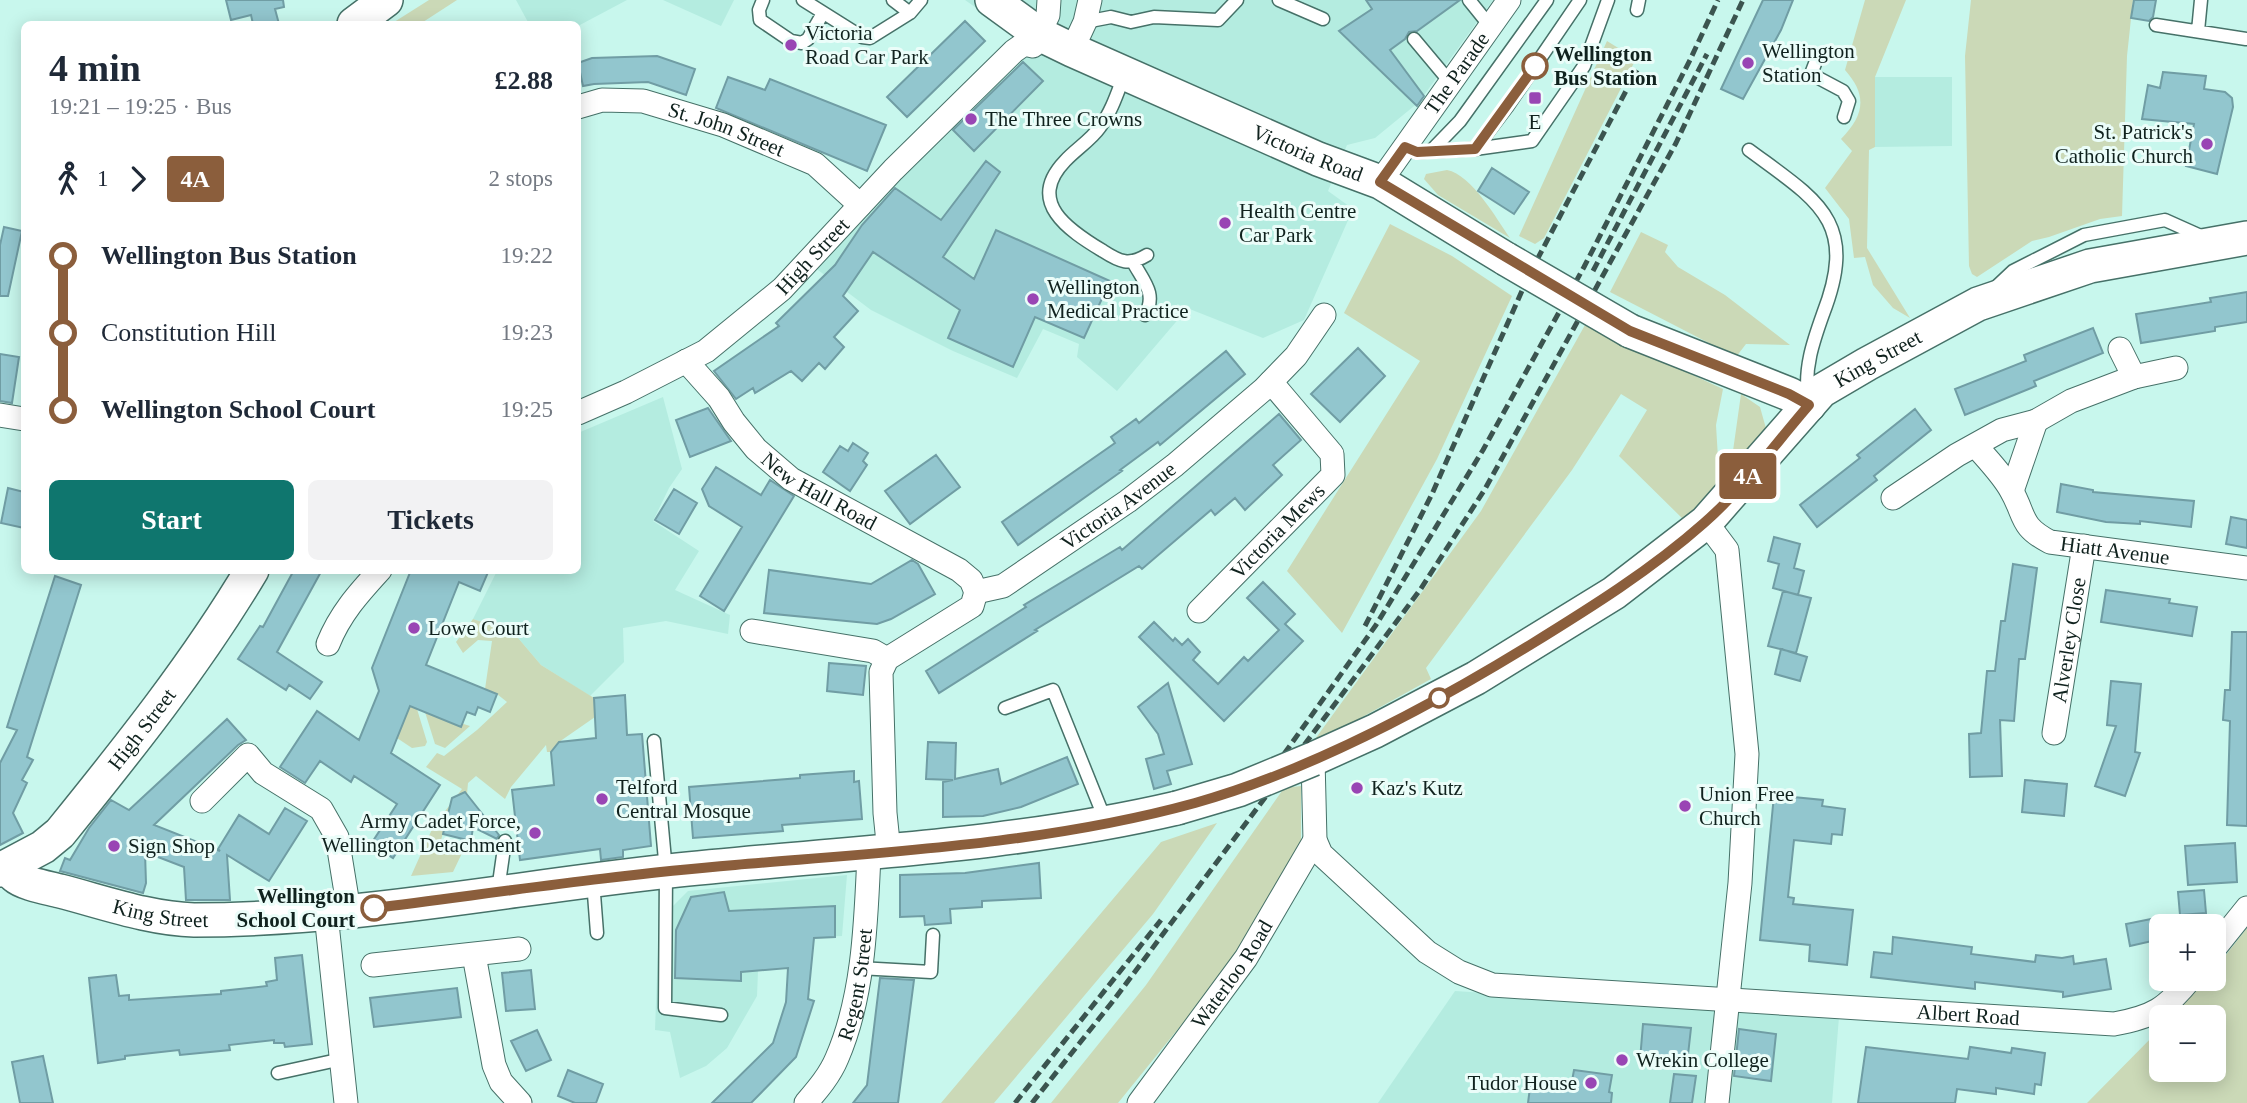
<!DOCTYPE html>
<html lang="en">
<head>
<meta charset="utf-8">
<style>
	:root { --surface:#fff; --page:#f2f2f3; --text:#1f2937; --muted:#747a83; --accent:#0f766e }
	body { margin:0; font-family:"Times New Roman",serif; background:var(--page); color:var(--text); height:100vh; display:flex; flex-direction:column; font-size:26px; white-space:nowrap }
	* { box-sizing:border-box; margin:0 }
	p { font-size:23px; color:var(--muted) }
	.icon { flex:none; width:38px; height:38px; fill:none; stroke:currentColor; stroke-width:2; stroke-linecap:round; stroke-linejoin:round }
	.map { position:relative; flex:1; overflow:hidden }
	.side { position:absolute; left:21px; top:21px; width:560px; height:553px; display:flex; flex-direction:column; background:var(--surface); border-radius:10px; box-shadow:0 4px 18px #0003 }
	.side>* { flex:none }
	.badge { padding:0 14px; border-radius:5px; font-size:24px; line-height:46px }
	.fabs { position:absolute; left:2149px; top:914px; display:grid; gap:14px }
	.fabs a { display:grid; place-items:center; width:77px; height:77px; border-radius:10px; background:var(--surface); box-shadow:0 4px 18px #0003; font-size:35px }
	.map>.badge { position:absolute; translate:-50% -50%; box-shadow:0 0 0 4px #fff }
	.legs { display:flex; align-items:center; gap:10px; height:77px; padding:0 28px; font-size:23px }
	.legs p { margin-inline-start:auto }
	.headline { display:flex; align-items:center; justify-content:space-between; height:119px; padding:0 28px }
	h1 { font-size:38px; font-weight:700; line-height:52px }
	.action { display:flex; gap:14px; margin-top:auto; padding:14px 28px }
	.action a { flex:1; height:80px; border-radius:10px; background:var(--accent); color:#fff; font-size:28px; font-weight:700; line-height:80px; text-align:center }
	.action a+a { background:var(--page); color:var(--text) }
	ul { padding:0 28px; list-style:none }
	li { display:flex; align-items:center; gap:24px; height:77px; font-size:26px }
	li i { display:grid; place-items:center; width:10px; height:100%; margin:0 9px; background:currentColor }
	li i::after { content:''; width:18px; height:18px; margin:-9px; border:5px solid; border-radius:50%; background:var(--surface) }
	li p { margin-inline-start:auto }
	li:first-child i { background:linear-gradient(#0000 50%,currentColor 0) }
	li:last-child i { background:linear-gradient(currentColor 50%,#0000 0) }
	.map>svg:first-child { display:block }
</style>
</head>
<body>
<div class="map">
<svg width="2247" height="1103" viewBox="0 0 2247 1103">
	<rect width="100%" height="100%" fill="#c8f7ed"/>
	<path fill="#b4ece0" d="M516,0H627L578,26L529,24Z
		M663,0H734L721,26Z
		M965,0H1493L1419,102L1375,138L1347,145L1328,191L1353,209L1304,320L1263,338L1177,304L1181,316L1117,391L1077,357L1079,344L1043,329L1017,378L953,351L871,310L810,264L1019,38Z
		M1875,77H1952V146L1875,147Z
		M663,397L682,469L669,488L653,521L699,551L675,590L730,615L728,634L666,621L623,628L624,662L590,696L541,665L513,632L473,619L497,571L578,570V433Z
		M847,875L842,936L771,939L769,970L758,971L757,996L727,1048L706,1066L680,1078L670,1032L655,1030L659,920L688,891Z
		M1455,991L1839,1017L1832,1103H1378Z"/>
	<path fill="#cbd9b7" d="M429,0H457L420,24H391Z
		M1865,0H1906L1875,77V147L1869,150L1867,248L1910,318L1893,308L1873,285L1865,257L1854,258L1849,219L1825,188L1852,151L1841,139C1864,115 1868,96 1845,70Z
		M1971,0H2133L2127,56L2122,216L2100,219L2049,237L2032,241L1977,277L1972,274L1969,266L1965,56Z
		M1607,41L1636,59L1544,238L1535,244L1519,236Z
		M1447,170C1472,175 1496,218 1510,238L1438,195L1424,179L1426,174Z
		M1390,224L1452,256L1512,296L1437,459L1342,633L1287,571L1420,361L1344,313Z
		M1641,232L1668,245L1665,252L1678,267L1725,295L1790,345L1746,344L1736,357L1610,292Z
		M1585,325L1723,389L1716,425L1718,458L1731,483L1687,523L1619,456L1647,410L1621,394L1572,470L1426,668L1431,679L1310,746L1481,511Z
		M1741,394L1760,407L1767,432L1739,471L1732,458Z
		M473,619L513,632L541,665L594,698L595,717L559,742L551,752H547L546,745L511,787L505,799L476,776L468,783L467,794H462L450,807L440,844L464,849L453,872L411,876L433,827L462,789L426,767L437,753L444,756L477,730L507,702L497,694L485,689L492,641L478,640L463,653L456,642Z
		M410,706L417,709L427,742L425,746L412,748L397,738Z
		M425,712L470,726L445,748L435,744Z
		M1301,786V842L1238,955L1118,1103H1051L1146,985L1284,788Z
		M1217,823L1153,914L994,1103H941L1161,842Z
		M2247,928V1103H2087L2161,1028V1069H2214V1017H2172L2208,978H2214V970Z"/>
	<path fill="#92c6ce" stroke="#709da4" stroke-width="2" d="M226,0H283L284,7L275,9L279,24H253L251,15L231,20Z
		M1366,0H1460L1417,31L1409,32L1405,39L1390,50L1424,96L1417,106L1339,31L1372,9Z
		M1763,0H1793L1781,30L1743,99L1721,89Z
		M2134,0H2156L2153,17L2149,21L2131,18Z
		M965,21L985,41L907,117L887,97Z
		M657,56L695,69L686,95L648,82L594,84L583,86L578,63L592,58Z
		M1023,62L1043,81L974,151L953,130Z
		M2163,72L2206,76L2204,89L2225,92L2232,98L2233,107L2217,174L2186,166L2194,124L2142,119L2148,85L2160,88Z
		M728,77L765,90L770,79L886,125L867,171L716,108Z
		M986,161L1000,172L943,257L974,279L996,230L1110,281L1084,338L1035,317L1013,367L948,338L960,310L873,252L843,296L858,311L834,337L844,347L825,369L819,363L802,381L791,371L755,393L753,388L736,399L714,371L779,326L776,323L835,265L862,225L895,188L941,220Z
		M1492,168L1529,192L1514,214L1478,191Z
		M4,227L22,231L8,296H0V245Z
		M2247,292V322L2215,327V331L2141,343L2136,314L2211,302L2210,298Z
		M2093,328L2103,353L2034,381L2036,386L1965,415L1955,389L2026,361L2024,355Z
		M1358,348L1385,376L1340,422L1311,394Z
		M1226,351L1245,374L1160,445L1158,442L1120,470L1122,471L1018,545L1002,522L1115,443L1111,437L1136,419L1139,423Z
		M0,354L19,357L12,403L0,401Z
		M708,408L731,441L690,457L676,420Z
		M1915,409L1931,430L1874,476L1877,480L1817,527L1800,505L1860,458L1857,455Z
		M1279,414L1301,440L1273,465L1282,475L1245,510L1235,498L1215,515L1211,510L1142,569L1139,566L1035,630L1037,631L939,693L926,671L1026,607L1024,605L1120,547L1122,550Z
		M853,443L868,453L863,461L867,465L850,491L823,472L840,446L848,451Z
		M936,455L960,487L910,524L885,491Z
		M716,467L761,495L770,480L794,496L724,611L700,596L742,527L709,506L702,489Z
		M2061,484L2093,490V492L2194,501L2191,527L2140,521V524L2106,522L2057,512Z
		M8,488L24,492V528L1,523Z
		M674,489L697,503L679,534L655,520Z
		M2231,517L2247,520V548L2226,544Z
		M1774,537L1800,544L1794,568L1804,571L1798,595L1773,588L1779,564L1768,561Z
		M912,560L918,564L935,594L891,619L877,624L764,613L769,570L871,584Z
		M2013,564L2037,568L2025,659H2019L2014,721L2000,720L2002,776L1970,777L1969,734L1981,733L1987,671H1995L2001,621H2005Z
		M294,570H322L277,652L322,682L310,699L289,685L286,690L238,659L260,626L263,627Z
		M411,570H489L480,591L459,582L426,665L497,694L490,712L478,707L475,715L467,712L461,727L410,706L391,753L440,785L393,858L371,844L397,804L354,776L351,782L320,761L305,783L280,767L317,711L359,740L379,691L372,668Z
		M55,576L81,585L27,757L33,760L22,780L27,783L13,813L23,833L0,845V763L17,730L7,727Z
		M1263,582L1295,614L1285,624L1303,641L1224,721L1139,637L1154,622L1173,641L1175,638L1182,645L1188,639L1200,652L1193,660L1218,684L1244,657L1248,661L1279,630L1247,598Z
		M2106,590L2170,599L2169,603L2197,607L2192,636L2101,622Z
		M1783,591L1811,598L1796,653L1768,646Z
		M2232,632H2247V826L2227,825L2230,721L2223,720L2225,690H2230Z
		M1781,649L1807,657L1800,681L1775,674Z
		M829,663L866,666L863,695L827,691Z
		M2111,681L2141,684L2135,752L2140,753L2125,796L2095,786L2116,726L2107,725Z
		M1168,683L1192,764L1167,771L1171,784L1154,789L1146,759L1164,754L1158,734L1138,707Z
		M625,695L627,735L642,734L651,846L623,850V857L601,860L600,849L520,860L512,790L554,785L551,752L559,742L596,738L594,698Z
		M227,719L246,740L238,745L154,825L220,851L218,849L239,815L269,834L285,808L307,821L269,881L227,855L230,900H186L184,867L145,852L146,883L143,893L60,871L65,858L70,860L89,828L111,800L129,810Z
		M928,742L956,743L955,779L998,769L1001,784L1067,757L1078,784L1021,807L983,816L943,817V782L953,780L926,779Z
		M854,771V782L859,781L862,819L782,825L783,831L693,838L689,787L800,778V775Z
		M2025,780L2067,784L2064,816L2022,812Z
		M465,792L499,835L497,839L473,827L471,841L443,834L452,798Z
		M1774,795L1823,800L1822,806L1845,809L1842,835L1832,834L1831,844L1794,840L1788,897L1794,898L1793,904L1853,910L1847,965L1809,961L1810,945L1760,940Z
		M2235,843L2237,882L2188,885L2185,846Z
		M1039,863L1041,898L982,901V907L950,909L951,923L925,925L924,916L900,917V875L965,873Z
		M2204,890L2206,913L2180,915L2178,892Z
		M724,892L729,911L835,906V937L814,938L808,999L814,1001L796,1057L751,1103H712L773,1043L786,1002L788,968L741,972V981L675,978L676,930L691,897Z
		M2161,917V939L2130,946L2126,924Z
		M1893,937L1972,947L1971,954L2035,962L2036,955L2062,958L2073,956L2074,964L2106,959L2111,989L2063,997V992L1975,982V989L1871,977L1874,952L1892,954Z
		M302,955L312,1044L285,1047L284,1043H274V1040L229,1045L230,1050L180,1055L179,1050L125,1056V1059L98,1063L89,978L116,975L119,996L129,995V1000L221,994V991L267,986L266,982L277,980L275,958Z
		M531,970L535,1009L506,1011L502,973Z
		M880,978L914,980L898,1103H853L867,1085Z
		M457,988L461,1017L374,1027L370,998Z
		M1643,1024L1691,1028L1687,1064L1640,1060Z
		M1739,1029L1776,1034L1771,1081L1734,1076Z
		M537,1030L551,1060L526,1071L511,1041Z
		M1866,1047L1968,1059L1970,1047L2011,1053L2012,1048L2045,1053L2041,1085L2035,1084L2034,1094L1996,1088V1094L1957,1089L1955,1103H1858Z
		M43,1056L53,1103H20L12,1062Z
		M568,1070L603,1084L596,1103H575L558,1096Z
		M1574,1070L1612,1075L1609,1092L1612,1093L1611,1103H1528L1531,1080L1571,1086Z
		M1674,1074L1696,1076L1692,1103H1670Z"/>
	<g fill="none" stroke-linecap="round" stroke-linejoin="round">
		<defs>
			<path id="lane" d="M763,0L759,10L760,20L791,41L802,43L808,39L823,13
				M803,0L862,37L870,38L910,13L921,0
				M893,0L910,13
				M1279,0L1323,19
				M1469,0L1490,26
				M1637,10L1639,0
				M1085,22L1111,17L1131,22L1154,17L1218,20L1237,0
				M2156,25L2246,39
				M2198,31L2201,0
				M1414,39L1450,82
				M1816,61L1811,74L1843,91L1849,101L1844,117
				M1125,73C1118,91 1112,111 1100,127C1091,140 1076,149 1065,161C1026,202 1068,230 1103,251C1120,262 1129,266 1147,255
				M1405,147L1417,152L1475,149L1507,107L1580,0
				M1475,149L1532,141L1584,66L1608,0
				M1749,150C1818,201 1859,221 1823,314C1813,342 1804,368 1808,398
				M1431,151L1460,121L1547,0
				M1133,262C1144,282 1157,294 1145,315
				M1996,287L2013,271L2084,235L2165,220L2203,237
				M1005,708L1053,690L1106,822
				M654,741L666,871L665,1008L721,1015
				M593,881L597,933
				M498,890L505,841
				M859,968L931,972L933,935
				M278,1073L342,1059"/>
			<g id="street">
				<path d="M1072,50L1085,22L1090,0"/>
				<path id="s1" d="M578,107L602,100L643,101L723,125L815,164L860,205"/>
				<path id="s2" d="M1380,182L1509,0"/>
				<path d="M2120,349L2134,377"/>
				<path id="s3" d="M686,361L719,398L734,422L756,449L791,479L959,570L971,580L976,592"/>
				<path id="s4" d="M578,413L626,392L706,351L782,289L893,170L1014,51L1024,44L1033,46L1048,15L1049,0"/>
				<path d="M0,415L24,419"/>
				<path id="s5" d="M1976,446C1988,460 2002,474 2011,490C2026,516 2019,526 2050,542L2247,568"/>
				<path d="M2012,491L2036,421"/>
				<path d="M1893,498L1957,455L2002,430L2036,421L2071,401L2134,377L2176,368"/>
				<path d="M1706,522L1727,550L1747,754L1740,883L1717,1103"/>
				<path id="s6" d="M976,592L1003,586L1128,501L1175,465L1264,389L1296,356L1324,315"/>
				<path id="s7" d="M1199,611L1333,475L1332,454L1271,382"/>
				<path d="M752,631L873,651L887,659"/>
				<path d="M328,644C340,614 358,594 380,570"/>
				<path id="s8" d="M2054,733L2084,546"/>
				<path id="s9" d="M1313,759L1315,840L1321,854L1427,952L1459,972L1492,985L2114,1024C2153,1017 2166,1009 2191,978"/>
				<path d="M202,801L248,755L263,773L321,809L337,837L349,911"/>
				<path d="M889,852L885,813L881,672L887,659L972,606L976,592"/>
				<path d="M326,914L346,1103"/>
				<path d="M2214,949L2247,908"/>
				<path d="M474,955L494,1065L501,1082L520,1103"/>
				<path d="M373,965L519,949"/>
				<path id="s10" d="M806,1103C818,1089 830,1075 837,1058C864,996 866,921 869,854"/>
				<path id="s11" d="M1139,1103L1246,958L1315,840"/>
			</g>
			<g id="secondary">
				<path id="s12" d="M992,0L1039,34L1072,50L1318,159L1380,182L1506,259"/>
				<path d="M354,24L386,0"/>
				<path d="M1630,331L1789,394L1809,405"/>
				<path id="s13" d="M1313,759L1375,731L1476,678L1614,593L1706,522L1821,391L1867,364L1978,304L2090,266L2247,238"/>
				<path id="s14" d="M9,866C11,869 12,874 15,876C24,884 49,888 60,891C103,902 150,919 194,920C354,920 511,888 669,871C839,853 1010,847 1177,808"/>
				<path id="s15" d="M0,870L43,847L60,833C128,749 196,664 252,570"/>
			</g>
		</defs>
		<use href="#lane" stroke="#467168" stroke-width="15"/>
		<use href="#street" stroke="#467168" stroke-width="25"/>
		<use href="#secondary" stroke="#467168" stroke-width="36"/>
		<use href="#lane" stroke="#fff" stroke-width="12"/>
		<use href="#street" stroke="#fff" stroke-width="23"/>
		<use href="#secondary" stroke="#fff" stroke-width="33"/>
		<path stroke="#3b544f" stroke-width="5" stroke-dasharray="10 5" stroke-linecap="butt" d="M1593,271L1707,54
			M1365,626L1432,494L1529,275L1637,70
			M1284,754L1376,625L1483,450L1584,267L1690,60L1718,0
			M1015,1103L1161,920
			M1032,1103L1113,1001L1420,590L1485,489L1676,143L1743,0"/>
		<defs>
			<path id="secondary-bridge" d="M1506,259L1630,331
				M1177,808L1238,790L1313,759"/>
		</defs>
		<use href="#secondary-bridge" stroke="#467168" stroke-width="36" stroke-linecap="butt"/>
		<use href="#secondary-bridge" stroke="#fff" stroke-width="33"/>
	</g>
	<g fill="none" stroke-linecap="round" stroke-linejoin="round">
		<defs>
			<path id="line-1" d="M374,908C494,893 614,875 735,865C888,852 1046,844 1195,803C1310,771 1429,707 1530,645C1590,608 1651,570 1704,523C1742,490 1776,443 1809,405L1789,394L1630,331L1380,182L1405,147L1417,152L1475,149L1535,66"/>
		</defs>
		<use href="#line-1" stroke="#fff" stroke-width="16"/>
		<use href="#line-1" stroke="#8b5e3c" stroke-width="10"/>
	</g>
	<g fill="#9945b4" stroke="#ebfdf9" stroke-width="2.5">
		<circle cx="791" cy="45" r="7"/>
		<circle cx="1748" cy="63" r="7"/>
		<rect x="1528" y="91" width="14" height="14" rx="3.5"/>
		<circle cx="971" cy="119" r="7"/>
		<circle cx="2207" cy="144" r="7"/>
		<circle cx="1225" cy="223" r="7"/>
		<circle cx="1033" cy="299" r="7"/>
		<circle cx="414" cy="628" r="7"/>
		<circle cx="1357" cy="788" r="7"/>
		<circle cx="602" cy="799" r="7"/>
		<circle cx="1685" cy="806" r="7"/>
		<circle cx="535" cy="833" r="7"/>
		<circle cx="114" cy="846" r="7"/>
		<circle cx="1622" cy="1060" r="7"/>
		<circle cx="1591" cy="1083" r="7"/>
	</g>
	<g fill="#fff" stroke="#8b5e3c" stroke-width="3.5">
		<circle cx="1535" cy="66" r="12"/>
		<circle cx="1439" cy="698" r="9"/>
		<circle cx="374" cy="908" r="12"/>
	</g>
	<g text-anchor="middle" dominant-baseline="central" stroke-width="6" stroke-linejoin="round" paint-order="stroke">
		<g font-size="21" fill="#10221e" stroke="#ebfdf9" text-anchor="start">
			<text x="805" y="33">Victoria<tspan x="805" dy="24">Road Car Park</tspan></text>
			<text x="1762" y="51">Wellington<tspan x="1762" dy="24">Station</tspan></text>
			<text x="985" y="119">The Three Crowns</text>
			<text x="1535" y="122" text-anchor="middle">E</text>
			<text x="2193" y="132" text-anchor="end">St. Patrick's<tspan x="2193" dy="24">Catholic Church</tspan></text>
			<text x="1239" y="211">Health Centre<tspan x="1239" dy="24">Car Park</tspan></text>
			<text x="1047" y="287">Wellington<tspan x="1047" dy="24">Medical Practice</tspan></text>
			<text x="428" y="628">Lowe Court</text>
			<text x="616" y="787">Telford<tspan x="616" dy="24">Central Mosque</tspan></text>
			<text x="1371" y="788">Kaz's Kutz</text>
			<text x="1699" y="794">Union Free<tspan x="1699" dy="24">Church</tspan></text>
			<text x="521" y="821" text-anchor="end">Army Cadet Force,<tspan x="521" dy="24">Wellington Detachment</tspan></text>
			<text x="128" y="846">Sign Shop</text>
			<text x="1636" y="1060">Wrekin College</text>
			<text x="1577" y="1083" text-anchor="end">Tudor House</text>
		</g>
		<g font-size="21" font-weight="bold" fill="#10221e" stroke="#ebfdf9" text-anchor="start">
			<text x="1554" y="54">Wellington<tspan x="1554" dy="24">Bus Station</tspan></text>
			<text x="355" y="896" text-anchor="end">Wellington<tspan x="355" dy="24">School Court</tspan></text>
		</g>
		<g font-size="21" fill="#10221e" stroke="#ebfdf9">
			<text stroke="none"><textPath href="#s2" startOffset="133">The Parade</textPath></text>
			<text stroke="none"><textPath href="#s1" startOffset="154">St. John Street</textPath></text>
			<text stroke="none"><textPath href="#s12" startOffset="352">Victoria Road</textPath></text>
			<text stroke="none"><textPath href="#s4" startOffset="285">High Street</textPath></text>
			<text stroke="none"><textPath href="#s13" startOffset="700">King Street</textPath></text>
			<text stroke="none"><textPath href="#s3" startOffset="189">New Hall Road</textPath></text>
			<text stroke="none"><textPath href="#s6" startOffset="168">Victoria Avenue</textPath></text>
			<text stroke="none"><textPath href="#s7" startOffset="112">Victoria Mews</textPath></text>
			<text stroke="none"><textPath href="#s5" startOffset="189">Hiatt Avenue</textPath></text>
			<text stroke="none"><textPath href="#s8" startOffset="94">Alverley Close</textPath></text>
			<text stroke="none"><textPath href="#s15" startOffset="203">High Street</textPath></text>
			<text stroke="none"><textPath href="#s14" startOffset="163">King Street</textPath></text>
			<text stroke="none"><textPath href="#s11" startOffset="159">Waterloo Road</textPath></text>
			<text stroke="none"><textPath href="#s10" startOffset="131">Regent Street</textPath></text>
			<text stroke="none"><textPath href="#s9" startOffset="791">Albert Road</textPath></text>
		</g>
	</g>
</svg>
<div class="fabs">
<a>+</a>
<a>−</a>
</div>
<b class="badge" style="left:1748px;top:476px;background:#8b5e3c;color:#fff">4A</b>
<section class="side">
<div class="headline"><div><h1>4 min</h1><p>19:21 – 19:25 · Bus</p></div><b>£2.88</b></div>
<div class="legs"><svg class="icon" aria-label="walk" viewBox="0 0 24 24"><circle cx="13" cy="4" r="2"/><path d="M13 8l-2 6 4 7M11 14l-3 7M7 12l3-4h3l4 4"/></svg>1<svg class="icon" aria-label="forward" viewBox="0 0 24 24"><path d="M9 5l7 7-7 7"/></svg><b class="badge" style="background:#8b5e3c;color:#fff">4A</b><p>2 stops</p></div>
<ul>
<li><i style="color:#8b5e3c"></i><b>Wellington Bus Station</b><p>19:22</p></li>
<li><i style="color:#8b5e3c"></i><span>Constitution Hill</span><p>19:23</p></li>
<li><i style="color:#8b5e3c"></i><b>Wellington School Court</b><p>19:25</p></li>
</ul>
<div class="action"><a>Start</a><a>Tickets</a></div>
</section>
</div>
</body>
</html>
